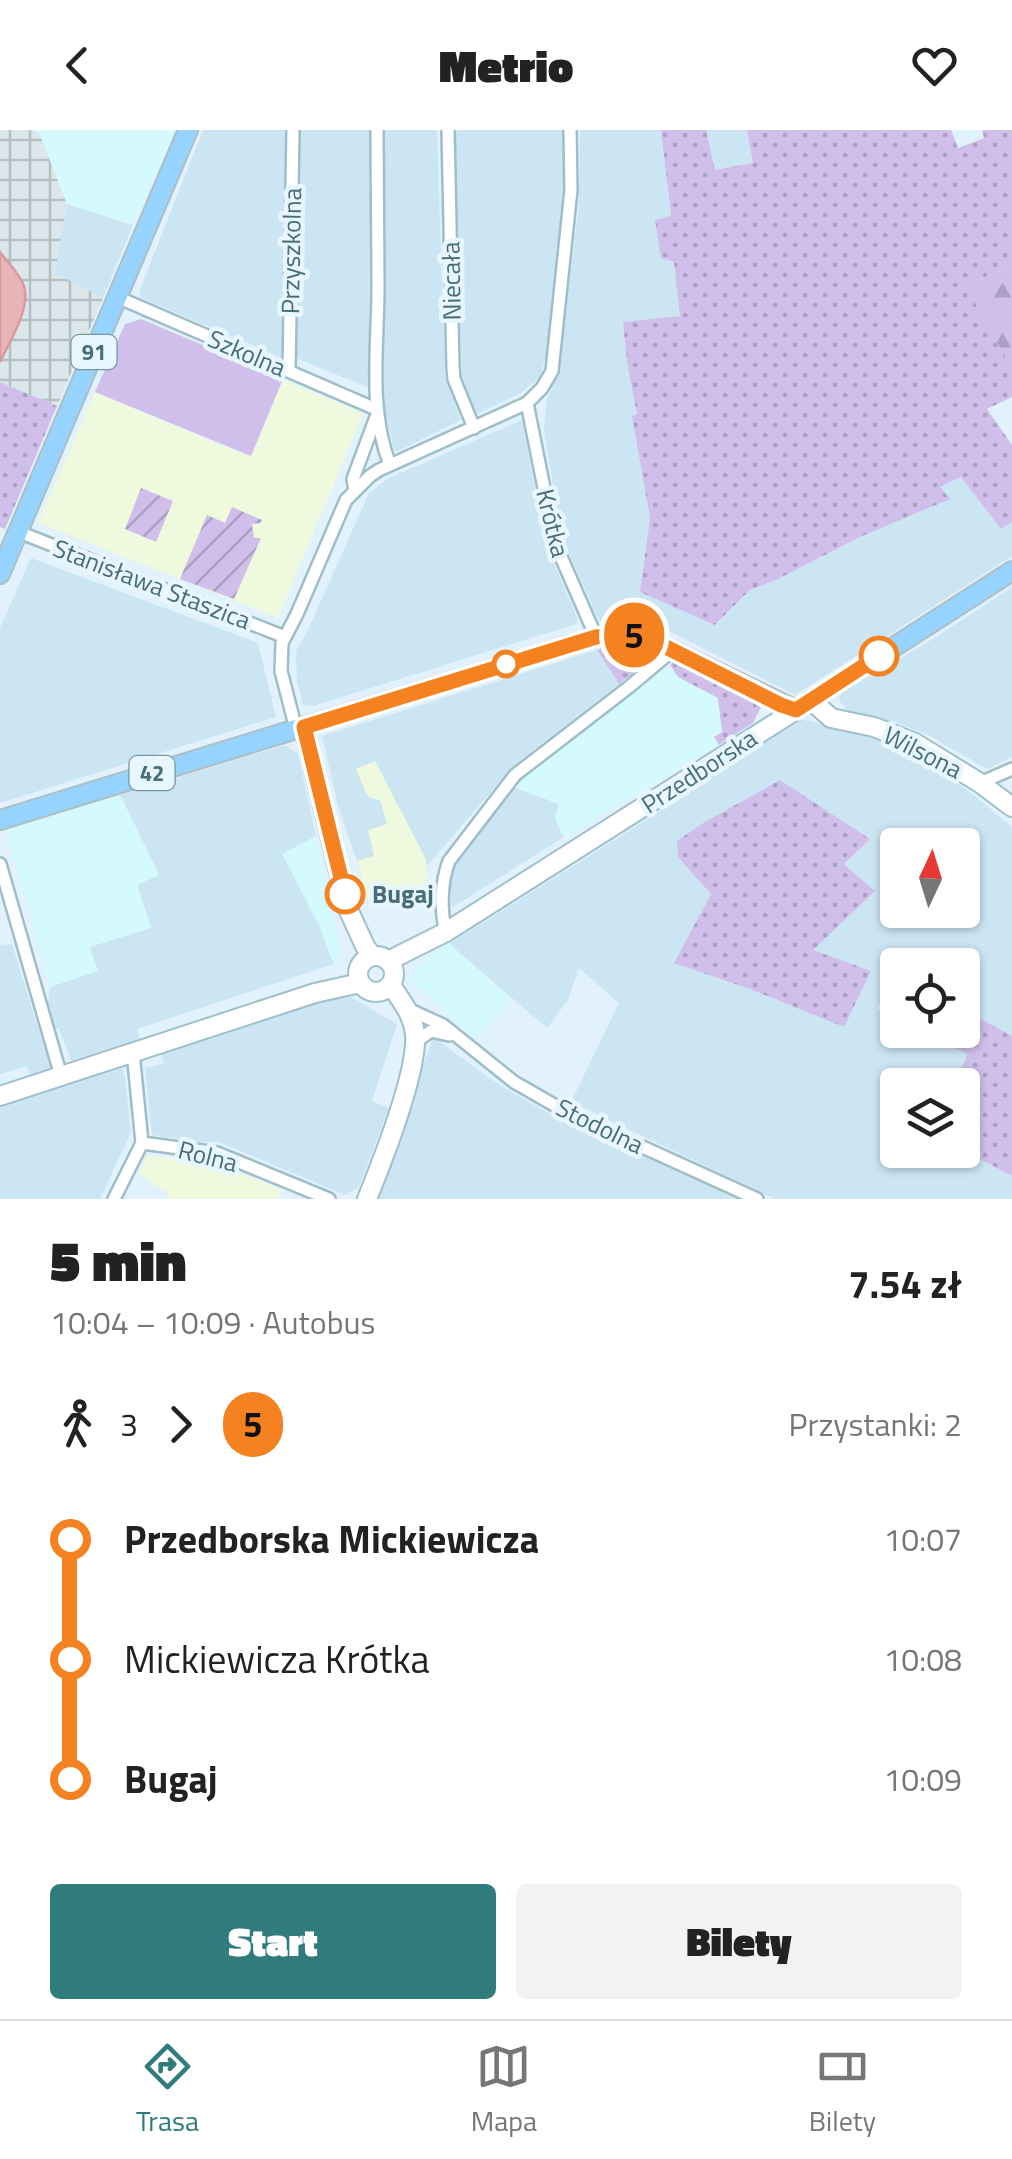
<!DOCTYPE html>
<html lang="pl">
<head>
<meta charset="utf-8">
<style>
	:root { --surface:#fff; --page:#f2f2f2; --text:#222; --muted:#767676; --line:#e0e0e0; --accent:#307c7d }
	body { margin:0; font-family:"Titillium Web",sans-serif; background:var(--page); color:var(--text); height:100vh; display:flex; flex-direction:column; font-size:38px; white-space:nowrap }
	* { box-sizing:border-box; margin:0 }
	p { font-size:32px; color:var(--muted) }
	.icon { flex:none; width:55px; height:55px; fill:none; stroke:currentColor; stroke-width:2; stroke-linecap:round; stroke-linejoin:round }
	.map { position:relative; height:1069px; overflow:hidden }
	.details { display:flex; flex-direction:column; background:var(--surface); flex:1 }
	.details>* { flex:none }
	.badge { padding:0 20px; border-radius:32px; font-size:35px; line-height:65px }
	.needle { width:65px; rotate:4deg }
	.tools { position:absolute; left:880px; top:698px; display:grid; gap:20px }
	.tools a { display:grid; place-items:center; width:100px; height:100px; border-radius:10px; background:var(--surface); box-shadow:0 2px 8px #0004; font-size:50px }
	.map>.badge { position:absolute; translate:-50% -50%; box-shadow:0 0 0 5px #fff }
	.legs { display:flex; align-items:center; gap:15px; height:110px; padding:0 50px; font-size:32px }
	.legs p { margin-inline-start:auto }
	.headline { display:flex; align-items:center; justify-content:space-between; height:170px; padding:0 50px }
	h1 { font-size:55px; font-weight:800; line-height:75px }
	.action { display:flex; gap:20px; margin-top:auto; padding:20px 50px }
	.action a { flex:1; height:115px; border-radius:10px; background:var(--accent); color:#fff; font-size:40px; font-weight:800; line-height:115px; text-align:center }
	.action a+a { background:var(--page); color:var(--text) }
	ul { padding:0 50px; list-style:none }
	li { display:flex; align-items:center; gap:35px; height:120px; font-size:38px }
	li i { display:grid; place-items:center; width:15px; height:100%; margin:0 12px; background:currentColor }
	li i::after { content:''; width:25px; height:25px; margin:-12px; border:8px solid; border-radius:50%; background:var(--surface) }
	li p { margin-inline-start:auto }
	li:first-child i { background:linear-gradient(#0000 50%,currentColor 0) }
	li:last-child i { background:linear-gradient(currentColor 50%,#0000 0) }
	header { display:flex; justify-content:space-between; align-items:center; height:130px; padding:0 50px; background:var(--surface); font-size:45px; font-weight:800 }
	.tabs { display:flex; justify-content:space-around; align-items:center; height:140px; border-top:2px solid var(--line); background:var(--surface); font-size:28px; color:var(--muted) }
	.tabs a { display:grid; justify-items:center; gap:5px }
	.tabs .current { color:var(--accent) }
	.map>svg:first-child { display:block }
</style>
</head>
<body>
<header><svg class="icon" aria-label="back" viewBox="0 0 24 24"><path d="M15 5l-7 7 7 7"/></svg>Metrio<svg class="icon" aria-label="heart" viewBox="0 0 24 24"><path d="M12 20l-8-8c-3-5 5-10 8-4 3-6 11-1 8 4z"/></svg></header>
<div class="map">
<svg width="1012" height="1069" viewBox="0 0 1012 1069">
	<defs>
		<pattern id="industrial-grid" width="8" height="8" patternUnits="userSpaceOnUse" patternTransform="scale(2.5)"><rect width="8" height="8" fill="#dce7eb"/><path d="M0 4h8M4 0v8" fill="none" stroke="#b4bfc3"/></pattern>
		<pattern id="grass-dots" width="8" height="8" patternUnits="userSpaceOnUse" patternTransform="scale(2.5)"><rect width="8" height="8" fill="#d0bfeb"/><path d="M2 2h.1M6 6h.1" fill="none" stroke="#ab9fc3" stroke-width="1.8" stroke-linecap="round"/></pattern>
		<pattern id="forest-firs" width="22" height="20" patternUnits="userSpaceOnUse" patternTransform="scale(2.5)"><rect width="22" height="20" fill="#d0bfeb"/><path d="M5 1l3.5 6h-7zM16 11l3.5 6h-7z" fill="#ab9fc3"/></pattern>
		<pattern id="garden-furrows" width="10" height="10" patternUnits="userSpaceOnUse" patternTransform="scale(2.5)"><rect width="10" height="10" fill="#d0bfeb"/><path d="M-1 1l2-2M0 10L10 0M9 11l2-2" fill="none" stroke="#ab9fc3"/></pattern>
	</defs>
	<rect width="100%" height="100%" fill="#e1f2fd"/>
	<path fill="#cce5f2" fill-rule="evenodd" d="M203,0H290L287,230L141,168L139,162Z
		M299,0H370L369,258L296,228Z
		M382,0H437L445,246L461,290L396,322L394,320L384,278Z
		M454,0H563L564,57L547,223L540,247L521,263L475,285L462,247Z
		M580,0H661L671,87L655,90L674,132L680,186L623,193L627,233L637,284L632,286L650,388L641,454L716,495L750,460L778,449L860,407L949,369L939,357L962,347L1001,399L1012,392V426L795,565L671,502L634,489L599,491L570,426L560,396L544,301L546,273L559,239L579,74Z
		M706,0H747L754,33L715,40Z
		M67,74L133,95L103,168L54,143Z
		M522,290L545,412L578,490L576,494L313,576L303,575L297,551L296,521L307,502L369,363L389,348Z
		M31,428L258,513L276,587L0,673V498Z
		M1012,457V627L987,639L928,605L895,592L848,582L839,570L841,564L936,507Z
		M597,520L619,554L515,634L427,736L428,748L423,764L370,778L357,731L338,676L322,606Z
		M799,589L879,606L942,642L975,666L1012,697V906L963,879L962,835H898L897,850L892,847L877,879L897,889L898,900H919L969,924L954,955H898V1020H962L1012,1046V1069H775L571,972L619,873L579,838L568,870L547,898L449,814L635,697ZM780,650L869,709L844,734L875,761L812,820L870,841L844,897L747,858L675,833L711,764L677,711L703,693ZM898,715H962V780H898Z
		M285,615L298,624L316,706L283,724L319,795L334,834L137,899L140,909L71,931L59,898L55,899L53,897L47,878L50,857L97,841L89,817L151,797L137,755L159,744L120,665Z
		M511,656L559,674L560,700L564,707L453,777L450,775L452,737Z
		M12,814L51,939L31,946L27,936L0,944V815Z
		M346,864L397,894L372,971L389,978L359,1057L345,1065L219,1012H198L152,1005L145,938L164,934L161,924Z
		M433,907L498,954L550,984L739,1069H378Z
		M122,938L125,948L131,1002L100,1069H0V978Z"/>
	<path fill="#d4fafe" d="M29,0H175L133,95L67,74L39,3Z
		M670,535L678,547L718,568L722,602L714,607L719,615L564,707L555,689L559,674L511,656Z
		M120,665L159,745L137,755L151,798L90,817L98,841L50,857L6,700Z
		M316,706L342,826L332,830L319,795L282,724Z
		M447,812L512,869L476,910L408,848L419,834Z"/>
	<path fill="url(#industrial-grid)" d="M0,0H29L39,3L67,74L55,143L103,168L57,276L0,252V232L22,184L24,156L0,122Z"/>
	<path fill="#eef9de" d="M283,249L363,284L278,488L38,393L95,262L233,320L252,325Z
		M375,631L426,729L428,748L423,764L370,778L357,731L374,726L368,700L387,694L380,670L370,668L366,663L356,639Z
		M147,1026L212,1031L282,1060L278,1069H166L168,1063L139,1044Z"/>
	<path fill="url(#grass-dots)" d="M661,0H706L715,40L753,33L747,0H951L958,18L984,8L982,0H1012V139L994,142L971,155L1010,232L1012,231V267L987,279L1012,315V392L1001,399L961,347L940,357L950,369L860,407L778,449L750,460L715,495L640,462L650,388L632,286L637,284L627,233L623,192L680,186L674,132L661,128L655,90L671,86Z
		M0,252L57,276L5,399L0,397Z
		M616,511L659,520L653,528L619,554L597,520Z
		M676,529L763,573L753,593L719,615L714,607L722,602L718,568L678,547L670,535Z
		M780,650L870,709L844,734L875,761L813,820L871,841L844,897L747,858L674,833L711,764L678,727L677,711L703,693Z
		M963,879L1012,906V1046L962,1020L963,1002L978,972L963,964L962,955H954L968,924L919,900H962Z"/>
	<path fill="url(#forest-firs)" d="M1012,139V231L1009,233L969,163L971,155L994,142Z"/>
	<path fill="#d0bfeb" d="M141,189L283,249L251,326L95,262L125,194Z"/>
	<path fill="url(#garden-furrows)" d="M141,358L173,371L156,412L125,399Z
		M232,377L262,390L261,393L252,394L254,408H261L234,469L180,449L207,385L225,393Z"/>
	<path fill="#e7b5b8" stroke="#d99a9e" stroke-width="2.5" d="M0,122C7,132 20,144 24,156C31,178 9,213 0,232Z"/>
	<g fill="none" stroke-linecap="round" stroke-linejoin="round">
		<defs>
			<path id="street" d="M377,0C377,52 378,105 378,157C378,216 368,279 390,335
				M448,0L453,238L454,249L474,298
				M117,167L376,279
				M289,241L293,0
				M527,273L555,413L596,507
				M355,360L353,349L376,287
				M19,402L285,507
				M296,599L281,541L282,513L297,484L346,370L370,346L379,340L527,273L542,258L552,241L571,60L570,0
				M980,653L1012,639
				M0,734L61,946
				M446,802C440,780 441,752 449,731L515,645L629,557L673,520
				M408,879L443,895L514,952L568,983L757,1069
				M414,913L431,901L449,905
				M142,1013L217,1023L329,1069
				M114,1069L142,1013L133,922"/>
			<path id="secondary" d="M811,570L831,588L874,597L915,613L980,653L1012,677
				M304,597L348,779L365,816L372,826
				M358 844a18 18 0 1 1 36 0a18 18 0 1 1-36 0Z
				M388,831L446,802L796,580
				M0,966L315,863L360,853
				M367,1069C382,1032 418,941 415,904C413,884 401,871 391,855"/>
			<path id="primary" d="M0,444L188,0
				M0,690L596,507C616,504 632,504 651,510L796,580L1012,441"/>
		</defs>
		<use href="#street" stroke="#9fbec7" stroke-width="16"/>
		<use href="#secondary" stroke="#9ec0cb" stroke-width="22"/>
		<use href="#primary" stroke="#aebfc2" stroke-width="22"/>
		<use href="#street" stroke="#fff" stroke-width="11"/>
		<use href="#secondary" stroke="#fff" stroke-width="18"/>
		<use href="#primary" stroke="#96d3ff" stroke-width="18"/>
	</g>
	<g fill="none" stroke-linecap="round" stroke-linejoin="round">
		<defs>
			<path id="line-1" d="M345,764L304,597L596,507L626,504L652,510L781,575L796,580L879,526"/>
		</defs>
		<use href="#line-1" stroke="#fff" stroke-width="22"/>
		<use href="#line-1" stroke="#f58220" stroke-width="15"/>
	</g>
	<g fill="#fff" stroke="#f58220" stroke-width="5">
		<circle cx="879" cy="526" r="18"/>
		<circle cx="506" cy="534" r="12"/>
		<circle cx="345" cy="764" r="18"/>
	</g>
	<g text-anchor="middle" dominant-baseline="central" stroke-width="9" stroke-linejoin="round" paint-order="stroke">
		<g fill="#e8f6ff" stroke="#77979e" stroke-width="2.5">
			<rect x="71.5" y="205" width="45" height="34" rx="8"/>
			<rect x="129.5" y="626" width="45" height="34" rx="8"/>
		</g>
		<g font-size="22" font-weight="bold" fill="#476e75">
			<text x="94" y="222">91</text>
			<text x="152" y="643">42</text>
		</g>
		<g font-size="25" fill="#476e75" stroke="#e8f6ff">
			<text transform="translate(291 121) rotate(-89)">Przyszkolna</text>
			<text transform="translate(451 151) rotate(-91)">Niecała</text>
			<text transform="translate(247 223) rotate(23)">Szkolna</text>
			<text transform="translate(553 393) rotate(76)">Krótka</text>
			<text transform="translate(152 454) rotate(21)">Stanisława Staszica</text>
			<text transform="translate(923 622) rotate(27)">Wilsona</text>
			<text transform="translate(699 641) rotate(-33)">Przedborska</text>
			<text transform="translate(600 996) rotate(26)">Stodolna</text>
			<text transform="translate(208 1026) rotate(14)">Rolna</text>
		</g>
		<g font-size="25" font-weight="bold" fill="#476e75" stroke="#e8f6ff" text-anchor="start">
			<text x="372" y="764">Bugaj</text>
		</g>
	</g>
</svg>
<div class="tools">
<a><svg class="needle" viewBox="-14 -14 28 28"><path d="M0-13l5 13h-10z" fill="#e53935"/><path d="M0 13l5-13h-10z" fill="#767676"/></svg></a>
<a><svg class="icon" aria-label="locate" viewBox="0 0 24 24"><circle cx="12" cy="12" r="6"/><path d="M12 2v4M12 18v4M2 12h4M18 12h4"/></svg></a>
<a><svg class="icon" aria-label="layers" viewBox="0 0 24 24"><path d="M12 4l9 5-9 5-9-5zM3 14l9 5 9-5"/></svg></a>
</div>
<b class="badge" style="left:634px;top:505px;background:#f58220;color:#111">5</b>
</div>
<section class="details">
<div class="headline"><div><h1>5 min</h1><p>10:04 – 10:09 · Autobus</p></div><b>7.54 zł</b></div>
<div class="legs"><svg class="icon" aria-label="walk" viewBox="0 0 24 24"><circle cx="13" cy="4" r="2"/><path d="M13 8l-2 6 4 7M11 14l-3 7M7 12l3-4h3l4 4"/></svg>3<svg class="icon" aria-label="forward" viewBox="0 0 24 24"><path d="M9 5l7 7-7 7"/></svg><b class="badge" style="background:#f58220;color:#111">5</b><p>Przystanki: 2</p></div>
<ul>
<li><i style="color:#f58220"></i><b>Przedborska Mickiewicza</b><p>10:07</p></li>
<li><i style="color:#f58220"></i><span>Mickiewicza Krótka</span><p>10:08</p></li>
<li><i style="color:#f58220"></i><b>Bugaj</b><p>10:09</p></li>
</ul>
<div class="action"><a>Start</a><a>Bilety</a></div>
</section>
<nav class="tabs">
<a class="current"><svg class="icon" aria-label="directions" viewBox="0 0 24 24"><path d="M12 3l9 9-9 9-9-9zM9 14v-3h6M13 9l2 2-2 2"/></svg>Trasa</a>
<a><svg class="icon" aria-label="map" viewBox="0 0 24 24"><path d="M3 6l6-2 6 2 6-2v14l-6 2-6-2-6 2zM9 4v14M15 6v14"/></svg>Mapa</a>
<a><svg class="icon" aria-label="tickets" viewBox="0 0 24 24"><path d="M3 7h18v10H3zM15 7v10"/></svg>Bilety</a>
</nav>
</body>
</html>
